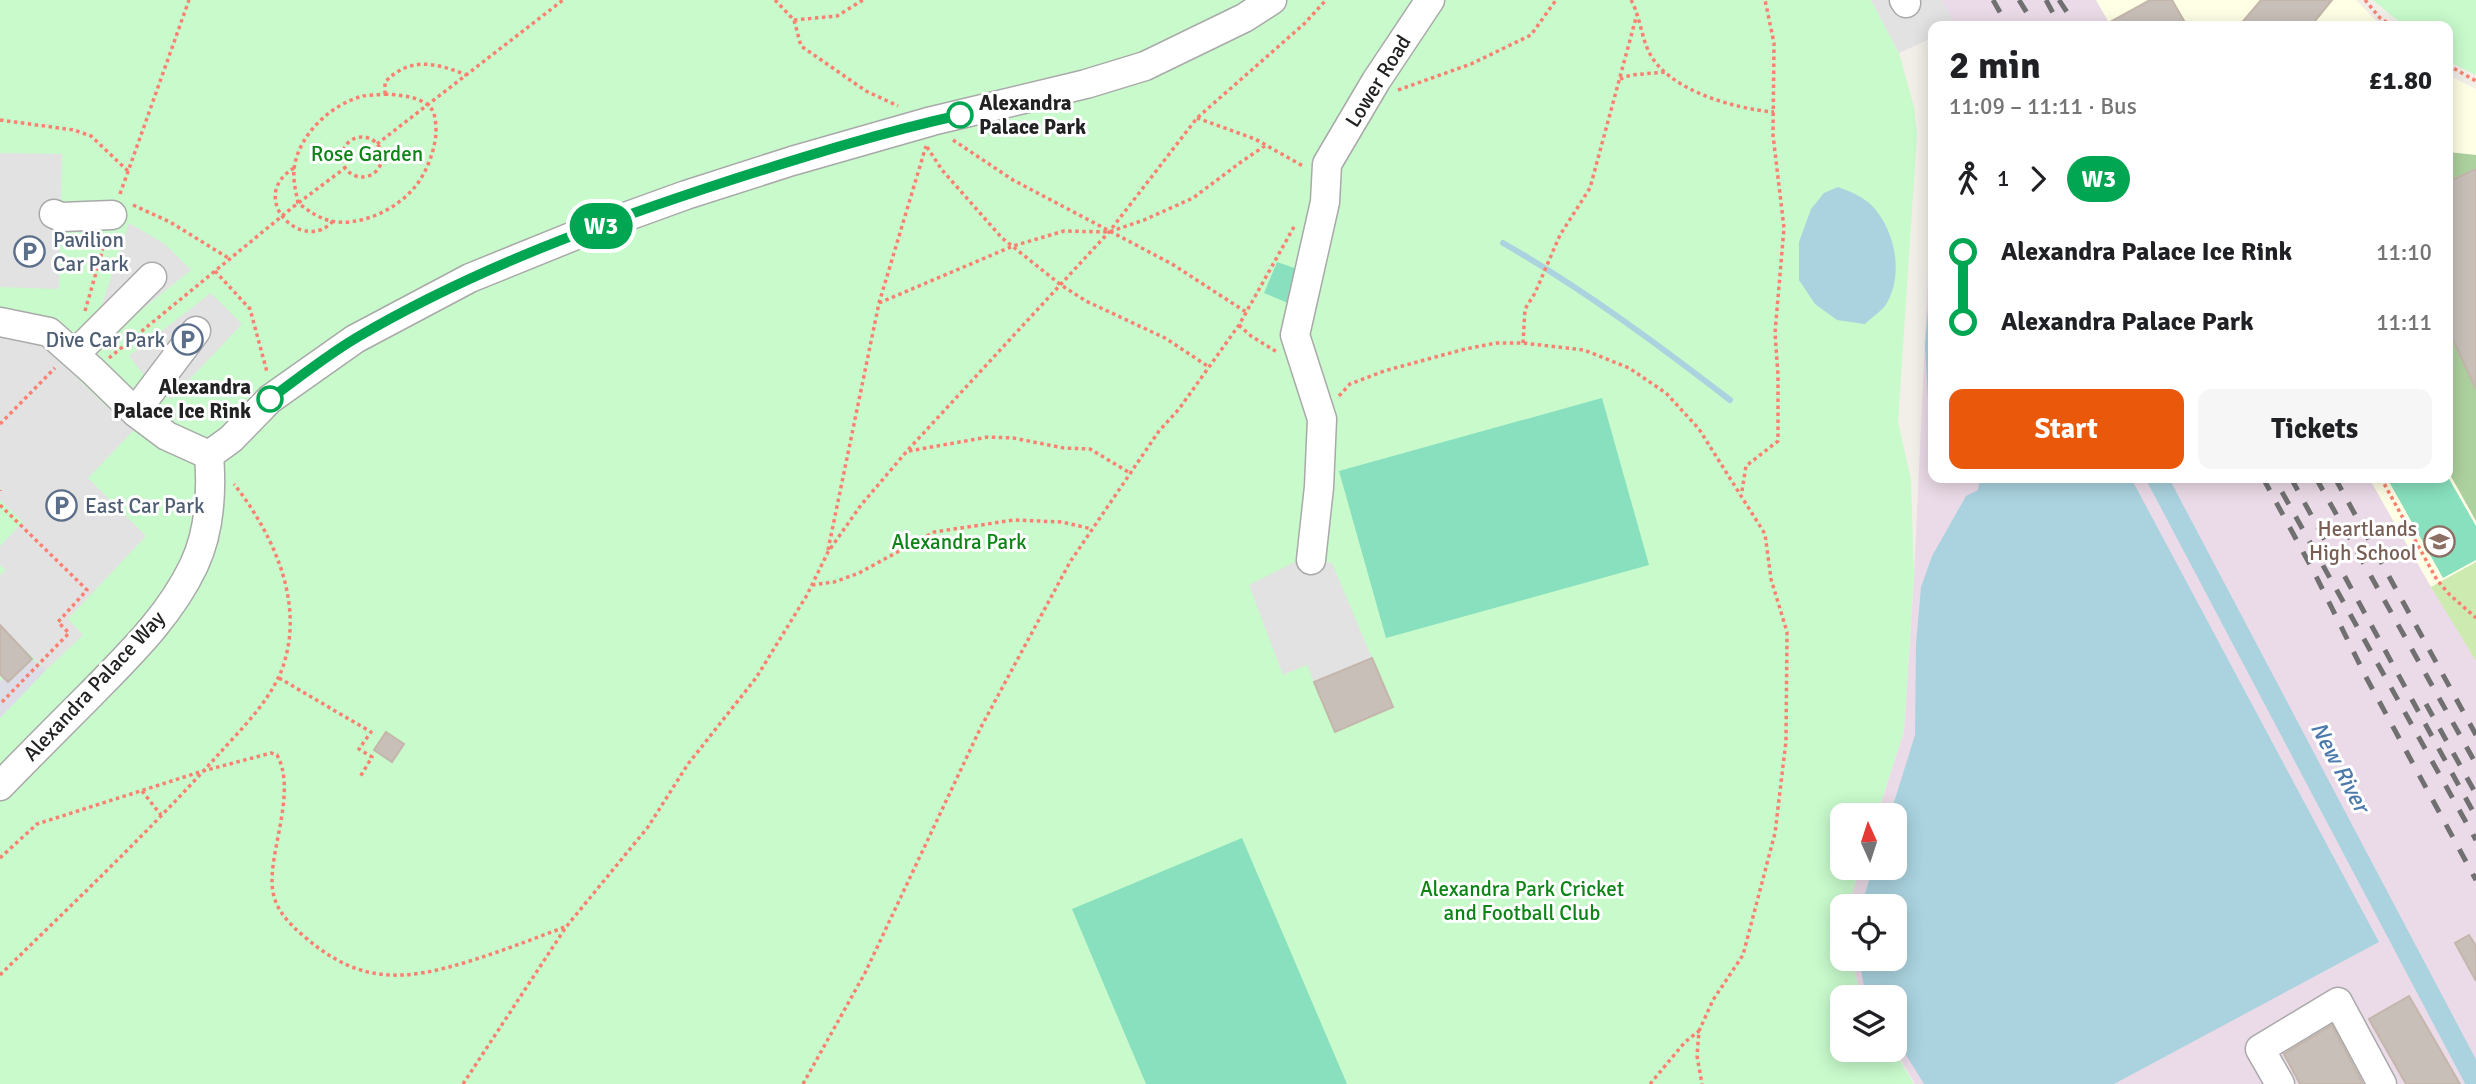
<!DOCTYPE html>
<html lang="en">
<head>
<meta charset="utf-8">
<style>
	:root { --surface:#fff; --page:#f6f6f6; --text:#202124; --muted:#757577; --accent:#ea580c }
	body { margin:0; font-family:Signika,sans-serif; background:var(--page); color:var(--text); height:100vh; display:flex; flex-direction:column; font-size:26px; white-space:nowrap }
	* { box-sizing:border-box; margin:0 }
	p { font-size:23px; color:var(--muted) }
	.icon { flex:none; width:38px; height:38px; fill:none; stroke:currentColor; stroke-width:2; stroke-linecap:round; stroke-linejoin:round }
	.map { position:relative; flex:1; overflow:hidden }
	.sheet { position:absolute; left:1928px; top:21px; width:525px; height:462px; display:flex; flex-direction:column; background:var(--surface); border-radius:14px; box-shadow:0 4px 18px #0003 }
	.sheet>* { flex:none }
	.badge { padding:0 14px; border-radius:23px; font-size:24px; line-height:46px }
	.needle { width:46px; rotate:357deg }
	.tools { position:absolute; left:1830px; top:803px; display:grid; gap:14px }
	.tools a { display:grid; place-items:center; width:77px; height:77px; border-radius:14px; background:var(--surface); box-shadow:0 4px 18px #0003; font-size:35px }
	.map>.badge { position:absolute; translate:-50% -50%; box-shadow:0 0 0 4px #fff }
	.legs { display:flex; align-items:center; gap:10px; height:77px; padding:0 21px; font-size:23px }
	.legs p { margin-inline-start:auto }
	.summary { display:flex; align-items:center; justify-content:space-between; height:119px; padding:0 21px }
	h1 { font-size:38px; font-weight:700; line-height:52px }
	.primary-button { display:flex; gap:14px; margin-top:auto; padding:14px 21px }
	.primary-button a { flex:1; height:80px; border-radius:14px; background:var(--accent); color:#fff; font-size:28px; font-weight:700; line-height:80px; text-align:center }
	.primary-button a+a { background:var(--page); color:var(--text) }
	ul { padding:0 21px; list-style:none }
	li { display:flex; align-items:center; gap:24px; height:70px; font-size:26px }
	li i { display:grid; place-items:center; width:10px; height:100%; margin:0 9px; background:currentColor }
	li i::after { content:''; width:18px; height:18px; margin:-9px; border:5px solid; border-radius:50%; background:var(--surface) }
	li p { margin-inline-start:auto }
	li:first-child i { background:linear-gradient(#0000 50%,currentColor 0) }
	li:last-child i { background:linear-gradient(currentColor 50%,#0000 0) }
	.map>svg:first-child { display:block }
</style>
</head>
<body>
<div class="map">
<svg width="2476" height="1084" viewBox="0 0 2476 1084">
	<rect width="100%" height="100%" fill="#f2efe9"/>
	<path fill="#ebdbe8" d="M1871,0H2096L2111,26H1934V37Z
		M1934,200V478H2369L2476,661V1084H1915L1895,1050V998L1864,997L1859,990L1852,959H1895V906H1848L1860,868H1895V816L1877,815L1904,731L1914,576L1930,232Z"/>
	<path fill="#ffffe5" d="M2096,0H2356L2381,26H2111Z
		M2448,75L2476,89V155L2448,152Z
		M2448,471L2476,521V562L2431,587L2369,478H2448Z"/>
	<path fill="#cdebb0" d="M2476,562V661L2431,587Z"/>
	<path fill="#add19e" d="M2448,152L2476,155V169L2448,182Z
		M2448,329L2476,378V521L2448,471Z"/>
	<path fill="#c8facc" d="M0,0H1871L1899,53L1914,107L1917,134L1898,422L1911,480L1914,576L1904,731L1877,815L1843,816V868H1860L1848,906H1843V959H1852L1859,990L1863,997L1843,998V1050H1894L1914,1084H0Z
		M2373,0H2476V75L2448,61V26H2404Z"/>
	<path fill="#88e0be" d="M1277,262L1300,270L1288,303L1264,293Z
		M1602,398L1649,565L1386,638L1339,471Z
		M2448,477L2476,526V560L2443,578L2387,478Z
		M1242,838L1347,1084H1146L1072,909Z"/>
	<path fill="#e2e2e2" d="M1871,0H1942L1956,26H1934V37L1899,53Z
		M0,153L62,154L59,289L0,287Z
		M129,223L165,244L191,270L106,338L94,329Z
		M211,293L242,324L171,399L148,380L129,356Z
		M0,330L30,337L45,347L104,404L134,430L88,478L146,536L68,619L83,635L46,670L0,626V575L6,570L0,565V546L23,522L0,500Z
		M1301,559L1332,563L1372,658L1314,682L1307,665L1283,675L1249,585Z"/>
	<path fill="#dddde8" d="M32,659L46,670L0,718V681L3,678L8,682Z"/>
	<path fill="#aad3df" d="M1838,187C1852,192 1866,198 1875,209C1896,234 1904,277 1885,306C1880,312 1871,318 1865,324L1837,320L1815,304L1799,280V242L1811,209L1824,193Z
		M1934,238V425L1929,416L1925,345Z
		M1980,478H2131L2379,942L2114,1084H1924L1895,1037V998L1871,997L1864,987L1859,959H1895V906H1861L1873,868H1895V816L1890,815L1915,735L1916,644L1921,587L1932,556L1966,496L1978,490Z"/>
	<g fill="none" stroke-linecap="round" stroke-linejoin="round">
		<path stroke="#aad3df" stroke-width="6" d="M1503,243C1583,289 1656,343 1730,400"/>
		<path stroke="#aad3df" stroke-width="21" d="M2157,478L2476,1082"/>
	</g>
	<path fill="#c7bfb8" stroke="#c4b6ab" stroke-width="2" d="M2150,0H2172L2187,26H2103Z
		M2261,0H2332L2311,26H2239Z
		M2476,169V389L2448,329V182Z
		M0,625L32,659L8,682L0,674Z
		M1372,658L1393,707L1335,732L1314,682Z
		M386,732L404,744L392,762L374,750Z
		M2469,935L2476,946V981L2455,943Z
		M2409,996L2460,1084H2406L2369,1019Z
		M2332,1025L2363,1084H2300L2284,1054Z"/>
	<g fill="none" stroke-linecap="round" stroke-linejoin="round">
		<defs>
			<path id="minor" d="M1904,0L1906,3
				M54,214L61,217L112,215
				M0,322L49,332L93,371L135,412L167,436L209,455
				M75,354L152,277
				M135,412L196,331
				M209,455L231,439L270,399L355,339L470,278L581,233L686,195L792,161L932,121L1086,84L1145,66L1244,18L1272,0
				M1311,560L1319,487L1322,419L1295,335L1325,202L1327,164L1376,81L1430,0
				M0,786C30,755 60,725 91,694C129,655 170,616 194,565C210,531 212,492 209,455
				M2280,1084L2260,1049L2338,1002L2382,1084"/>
		</defs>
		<use href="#minor" stroke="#a9a9a9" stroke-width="31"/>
		<path stroke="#fa8072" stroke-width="3.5" stroke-dasharray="3.5 3.5" stroke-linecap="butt" d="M775,0L794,20L801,46L866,91L898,106
			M1631,0C1640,16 1641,36 1649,52C1667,90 1735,109 1774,112
			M2365,0L2380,18L2392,26
			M794,20L837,16L863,0
			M2448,65L2476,81
			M1620,79L1631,75L1666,72
			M1398,90L1471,64L1531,35L1556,0
			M385,94C398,95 415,96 427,104C436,111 436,123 436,134C434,153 426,174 414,188C396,210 359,227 331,221C318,218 309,211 298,203C296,192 293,181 294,170C297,136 331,104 363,96C370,95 378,95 385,94Z
			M385,94V82C410,56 436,63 467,75
			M1197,118L1255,139L1303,166
			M0,120L74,130L91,136L129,172
			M342 157a20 20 0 1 1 40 0a20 20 0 1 1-40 0Z
			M953,140L1013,180L1172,264L1246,312
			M377,144L563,0
			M927,147L942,170L1002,238L1061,285L1086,301L1165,338L1209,367
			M294,168C245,198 304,255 333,221
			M120,194L189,0
			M133,205L170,222L230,259
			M215,271L250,309L267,372
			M879,303L1013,246L1064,231L1109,232L1144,220L1193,198L1241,162L1266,145
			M85,311L106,238
			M1239,325L1251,336L1277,352
			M1523,343L1525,309L1535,293L1560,235L1590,188L1637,14
			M109,358L293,207L345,168
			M1339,396L1350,384L1384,371L1465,349L1496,343H1523L1584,350L1629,368L1666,393L1699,429L1765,534L1771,579L1787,632L1786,741L1775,833L1743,955L1713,1000L1699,1031L1697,1056L1702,1084
			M0,424L55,368
			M909,451L988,437L1013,438L1064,448L1090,449L1130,473
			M2381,478L2437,580L2449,594L2476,618
			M0,490V491
			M1742,491L1746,466L1778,441V375L1775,333L1784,228L1773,135L1774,43L1765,0
			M0,505L87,590L58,622L69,633L0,704
			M828,550L879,303L926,146
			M812,585L834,582L859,573L934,532L1014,520L1062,522L1092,529
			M279,678L371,732L359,749L372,757L360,777
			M142,791L161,815
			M0,858L37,824L203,771L271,753L277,755C296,789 272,844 272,881C272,907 287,922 306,938C361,985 405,981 470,961C502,951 533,939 565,927
			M0,975C73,903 149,832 217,756C243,727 277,695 286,656C302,595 270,530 234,484
			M463,1084L566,927L648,827L688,764L756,678L807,595L828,552L861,505L907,451L1109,232L1197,118L1305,23L1326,0
			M803,1084L865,973L980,729L1070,562L1159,431L1179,409L1239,325L1295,225
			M1650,1084L1685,1042L1699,1031"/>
		<use href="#minor" stroke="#fff" stroke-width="28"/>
		<path stroke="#707070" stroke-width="5" stroke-dasharray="14 14" stroke-linecap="butt" d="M1993,0L2008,26
			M2019,0L2035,26
			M2046,0L2060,26
			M2059,0L2076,26
			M2263,478L2315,574L2366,677L2476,880
			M2291,478L2476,817
			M2316,478L2476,764
			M2335,478L2476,735
			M2282,492L2476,840
			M2426,704L2476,794"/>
	</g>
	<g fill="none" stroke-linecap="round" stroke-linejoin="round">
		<defs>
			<path id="line-1" d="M270,399C298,378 326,356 356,338C473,269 602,222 731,180C806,156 883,132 960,115"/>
		</defs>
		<use href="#line-1" stroke="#fff" stroke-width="16"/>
		<use href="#line-1" stroke="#00a651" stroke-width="10"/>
	</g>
	<defs>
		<symbol id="parking-ring" viewBox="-11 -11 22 22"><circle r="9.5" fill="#fff" stroke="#5c6f8a" stroke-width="1.5"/><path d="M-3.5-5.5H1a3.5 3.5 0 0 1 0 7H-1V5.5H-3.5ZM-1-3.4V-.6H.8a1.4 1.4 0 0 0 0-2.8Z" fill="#5c6f8a"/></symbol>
		<symbol id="school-ring" viewBox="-11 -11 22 22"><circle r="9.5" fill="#fff" stroke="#8d6e63" stroke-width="1.5"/><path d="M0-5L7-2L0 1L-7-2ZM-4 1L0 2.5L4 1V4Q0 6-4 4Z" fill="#8d6e63"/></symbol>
	</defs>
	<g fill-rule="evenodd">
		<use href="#parking-ring" x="12" y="234" width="35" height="35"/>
		<use href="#parking-ring" x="170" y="322" width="35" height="35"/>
		<use href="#parking-ring" x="44" y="488" width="35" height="35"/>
		<use href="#school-ring" x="2422" y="524" width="35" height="35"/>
	</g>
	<g fill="#fff" stroke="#00a651" stroke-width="3.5">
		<circle cx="960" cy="115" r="12"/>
		<circle cx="270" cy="399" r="12"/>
	</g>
	<g text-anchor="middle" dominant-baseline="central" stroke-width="6" stroke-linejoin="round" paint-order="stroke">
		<g font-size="21" fill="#222" stroke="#fff">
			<text transform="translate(1378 81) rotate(-58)">Lower Road</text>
			<text transform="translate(94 686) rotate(-47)">Alexandra Palace Way</text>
		</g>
		<g font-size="21" font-weight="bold" fill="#222" stroke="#fff" text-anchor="start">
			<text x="979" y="103">Alexandra<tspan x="979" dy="24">Palace Park</tspan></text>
			<text x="251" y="387" text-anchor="end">Alexandra<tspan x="251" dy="24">Palace Ice Rink</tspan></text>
		</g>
		<g font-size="21" fill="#0c8416" stroke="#fff">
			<text x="367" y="154">Rose Garden</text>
			<text x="959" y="542">Alexandra Park</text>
			<text x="1522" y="889">Alexandra Park Cricket<tspan x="1522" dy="24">and Football Club</tspan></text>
		</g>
		<g font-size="21" fill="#4e5e75" stroke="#fff" text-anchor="start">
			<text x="53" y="240">Pavilion<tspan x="53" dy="24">Car Park</tspan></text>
			<text x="165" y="340" text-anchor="end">Dive Car Park</text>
			<text x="85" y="506">East Car Park</text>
		</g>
		<g font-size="21" fill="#785e54" stroke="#fff" text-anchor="end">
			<text x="2417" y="529">Heartlands<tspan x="2417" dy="24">High School</tspan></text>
		</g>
		<g font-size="23" font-style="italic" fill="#4a7aab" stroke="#fff">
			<text transform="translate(2340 767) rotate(62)">New River</text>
		</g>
	</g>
</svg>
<div class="tools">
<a><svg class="needle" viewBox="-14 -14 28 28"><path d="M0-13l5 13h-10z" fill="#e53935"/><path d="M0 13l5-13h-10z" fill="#757577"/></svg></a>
<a><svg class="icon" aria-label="locate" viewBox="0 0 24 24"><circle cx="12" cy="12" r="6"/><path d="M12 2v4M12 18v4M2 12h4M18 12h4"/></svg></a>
<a><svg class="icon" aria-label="layers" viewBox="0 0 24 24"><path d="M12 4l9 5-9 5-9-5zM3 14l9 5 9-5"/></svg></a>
</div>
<b class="badge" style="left:601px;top:226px;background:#00a651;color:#fff">W3</b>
<section class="sheet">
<div class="summary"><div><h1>2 min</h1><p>11:09 – 11:11 · Bus</p></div><b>£1.80</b></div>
<div class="legs"><svg class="icon" aria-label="walk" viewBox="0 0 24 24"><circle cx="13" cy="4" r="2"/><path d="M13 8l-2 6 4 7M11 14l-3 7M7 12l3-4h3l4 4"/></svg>1<svg class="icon" aria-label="forward" viewBox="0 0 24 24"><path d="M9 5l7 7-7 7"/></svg><b class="badge" style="background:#00a651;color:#fff">W3</b></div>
<ul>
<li><i style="color:#00a651"></i><b>Alexandra Palace Ice Rink</b><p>11:10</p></li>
<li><i style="color:#00a651"></i><b>Alexandra Palace Park</b><p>11:11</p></li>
</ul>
<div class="primary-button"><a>Start</a><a>Tickets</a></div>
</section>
</div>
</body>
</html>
